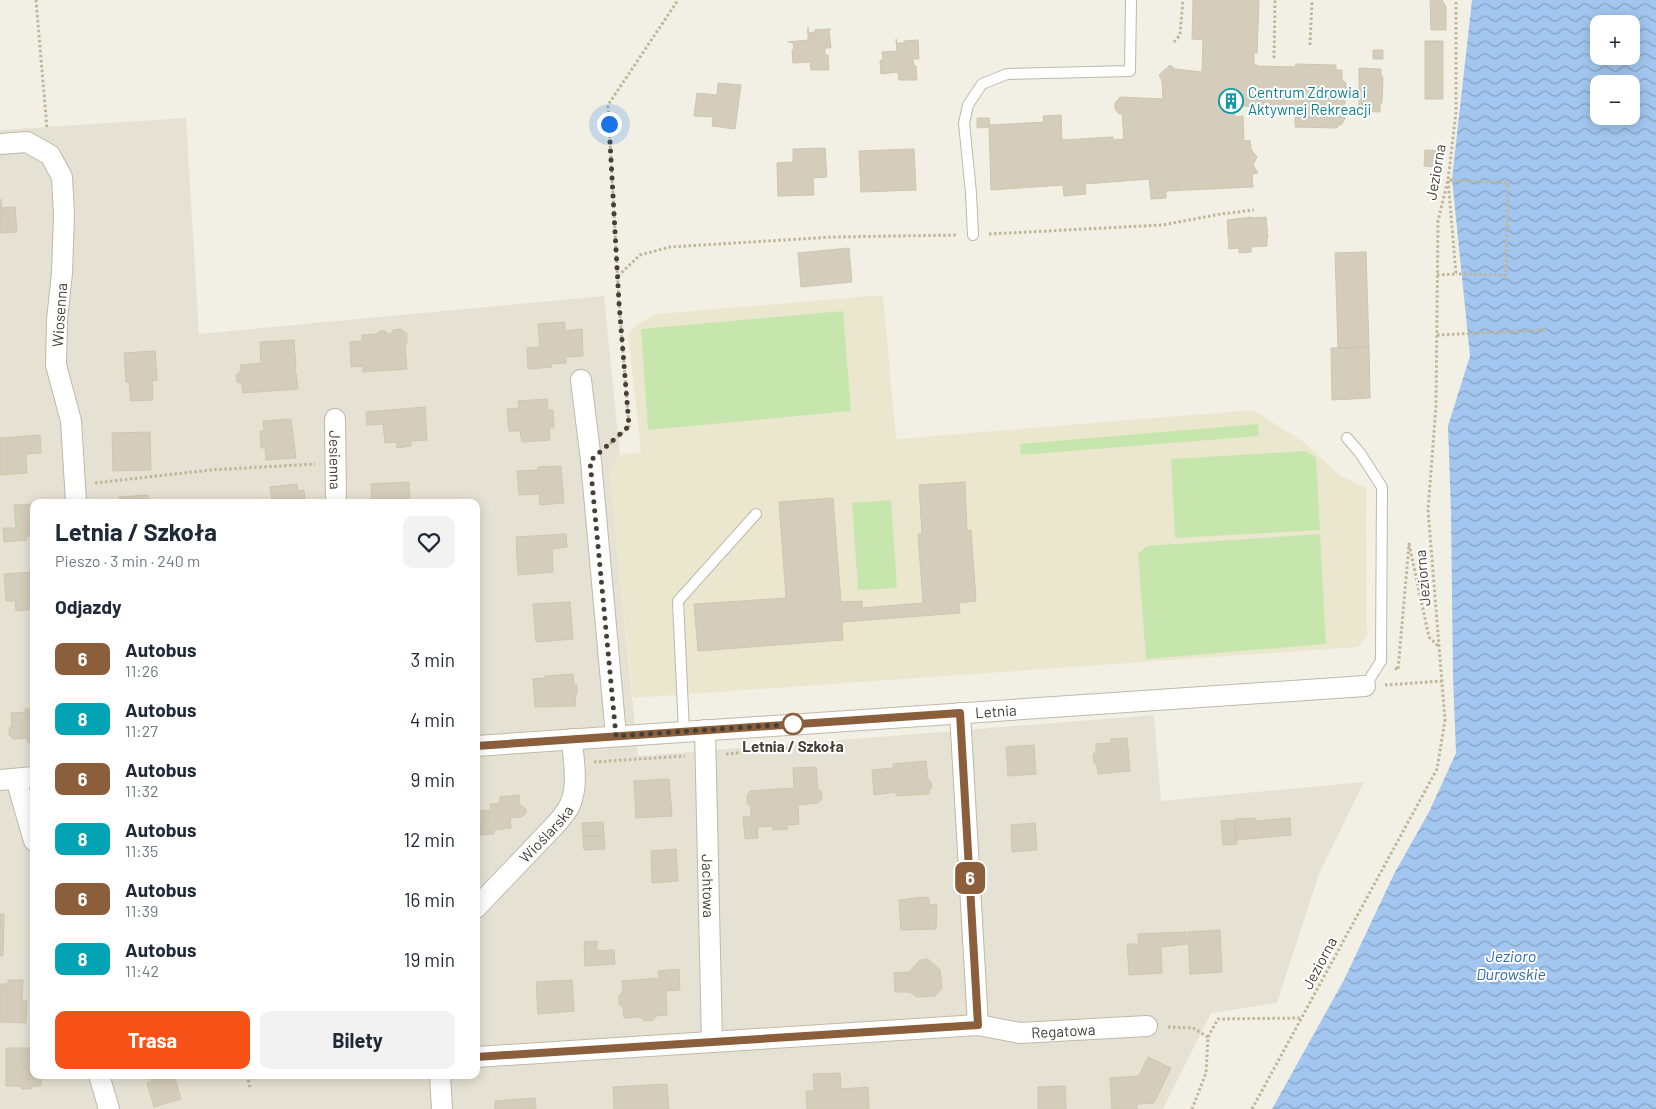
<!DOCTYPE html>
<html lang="pl">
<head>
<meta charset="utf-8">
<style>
	:root { --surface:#fff; --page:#f2f2f3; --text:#1f2937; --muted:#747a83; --accent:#f75318 }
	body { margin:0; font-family:Barlow,sans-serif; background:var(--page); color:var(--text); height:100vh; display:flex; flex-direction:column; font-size:19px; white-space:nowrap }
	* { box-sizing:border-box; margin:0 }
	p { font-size:16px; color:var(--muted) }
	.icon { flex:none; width:28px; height:28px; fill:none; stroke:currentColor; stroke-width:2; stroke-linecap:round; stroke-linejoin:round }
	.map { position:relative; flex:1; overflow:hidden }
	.drawer { position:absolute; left:30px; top:499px; width:450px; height:580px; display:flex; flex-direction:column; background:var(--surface); border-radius:10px; box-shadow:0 2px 12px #0003 }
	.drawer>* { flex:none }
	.badge { padding:0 10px; border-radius:8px; font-size:18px; line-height:32px }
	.buttons { position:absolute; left:1590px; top:15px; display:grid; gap:10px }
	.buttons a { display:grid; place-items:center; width:50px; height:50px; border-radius:10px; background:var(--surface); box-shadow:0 2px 12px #0003; font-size:25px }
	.you { position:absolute; width:25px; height:25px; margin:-12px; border:4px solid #fff; border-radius:50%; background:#1a73e8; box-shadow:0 0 0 8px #1a73e833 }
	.map>.badge { position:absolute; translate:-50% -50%; box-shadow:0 0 0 2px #fff }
	h2 { padding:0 25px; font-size:19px; line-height:45px }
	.round { display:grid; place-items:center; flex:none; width:52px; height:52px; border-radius:10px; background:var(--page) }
	.overview { display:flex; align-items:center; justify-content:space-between; height:85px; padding:0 25px }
	h1 { font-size:24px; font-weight:700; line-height:38px }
	.primary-button { display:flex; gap:10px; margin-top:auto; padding:10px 25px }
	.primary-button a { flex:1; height:58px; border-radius:10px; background:var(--accent); color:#fff; font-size:20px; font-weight:700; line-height:58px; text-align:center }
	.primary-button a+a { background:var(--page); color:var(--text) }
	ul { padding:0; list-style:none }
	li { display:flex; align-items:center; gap:15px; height:60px; padding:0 25px }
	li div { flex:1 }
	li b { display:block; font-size:19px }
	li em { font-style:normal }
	li .badge { min-width:55px; font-weight:700; text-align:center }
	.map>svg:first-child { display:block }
</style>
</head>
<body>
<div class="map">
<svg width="1656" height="1109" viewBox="0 0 1656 1109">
	<defs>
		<pattern id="water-waves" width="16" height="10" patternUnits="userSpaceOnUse" patternTransform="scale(1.25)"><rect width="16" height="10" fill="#a2c6ef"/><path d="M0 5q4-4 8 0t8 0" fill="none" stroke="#86a2c2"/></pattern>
	</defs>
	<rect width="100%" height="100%" fill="#f2f0e5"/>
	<path fill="#e6e2d3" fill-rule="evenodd" d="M186,118L199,334L604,296L620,455L610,474L638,756L1154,715L1161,801L1364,782L1319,874L1277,1003L1211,1013L1163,1109H0V130ZM34,502H476V1075H34Z"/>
	<path fill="#ebe7cf" d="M883,295L896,439L1253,410L1304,442L1339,475L1366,488L1367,635L1358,647L633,698L610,474L620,455L641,452L628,333L639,323L657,314Z"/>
	<path fill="#c7e6ae" d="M843,311L851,411L648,430L641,329Z
		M1258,424L1259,436L1021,455L1020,444Z
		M1306,451L1316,458L1320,530L1175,538L1171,459Z
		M891,500L897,588L858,590L852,503Z
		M1320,534L1326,644L1146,659L1138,554L1147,546Z"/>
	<path fill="url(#water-waves)" fill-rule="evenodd" d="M1472,0H1656V1109H1272L1344,980L1394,874L1429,812L1456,753L1453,677L1451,511L1448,426L1470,356L1452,179ZM1599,24H1631V56H1599ZM1599,84H1631V116H1599Z"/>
	<path fill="#d4cdbb" stroke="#cec6ae" d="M1193,0H1259L1257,53H1254V65H1257V66L1295,67L1296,64L1336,65V70H1342V79L1346,83V89L1342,93L1345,98V104L1341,108L1345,113V119L1341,125H1338L1337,128L1295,127V107L1235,106V117L1243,116L1244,141L1250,140L1251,149L1257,157L1253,165L1258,173L1252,174L1253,187L1166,191V198L1151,199L1149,179L1085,184L1086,194L1064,196L1063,185L991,190L989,127L977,128V118H989L990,125L1044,122L1043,116L1061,115L1062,140L1113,137V140L1124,139L1122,114H1119L1115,109V103L1120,97L1163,99L1162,81L1159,75L1170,65L1175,69L1202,72L1203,40L1192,39Z
		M1430,0H1442L1446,7V30H1431Z
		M808,27V33L815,32V30L831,29L829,30L831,48H825V55H828L829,70H811L810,62L793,63L792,50L794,49L793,43L788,42L808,40Z
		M896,39L897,43H904V41L918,40L919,59H913L914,66H916L917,80H899L898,72L881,74L880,60H883L882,52L897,51Z
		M1425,41H1443V99H1425Z
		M1373,50H1383V59H1373Z
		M1359,68L1381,69V75L1383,78L1382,103L1380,105V112L1359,111Z
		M718,83L741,85L735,129L712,126L713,117L694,116L697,93L717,95Z
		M825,148L827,177L813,178L814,195L778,196L777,163L793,162V149Z
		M914,149L916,190L861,192L859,151Z
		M1425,150L1442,151L1440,168L1424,166Z
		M1,199L2,208L15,207L17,232L0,233Z
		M1252,217V218L1266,217L1268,238H1267V246L1251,247V252L1239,253V248L1229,249L1227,220Z
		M849,248L852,282L801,287L798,253Z
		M1366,252L1369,347L1338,348L1335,253Z
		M565,322V331L582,329L583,356L566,357V363L551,364L552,367L528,369L527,348L540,347L538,324Z
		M401,329L407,334V342L405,345L407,369L363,372V366L351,367L350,342L362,341V335L377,334L379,331H385L388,334H391L393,330Z
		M294,340L296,369H294L295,373H296L298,389L243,393L242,384L237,382L236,375L241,371L240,365L261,363L260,342Z
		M1369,347L1370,398L1332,400L1331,348Z
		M155,351L157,380L152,381L153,400L131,401L129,382H126L124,353Z
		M547,399L548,410H553L554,428H549L550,440L522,442L520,431H509L507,409L519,408L518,401Z
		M425,407L427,440L411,441V446L397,448L396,442L385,443L383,424L367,425L366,412Z
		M291,419L296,458L266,460L265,448H261L260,431H264L263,421Z
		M150,432L151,470L113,471L112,433Z
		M40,435L41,453L26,454L27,473L0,475V438Z
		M561,466L564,503L540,505L539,494L519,495L517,471L538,470V467Z
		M409,482L410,502H372L371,484Z
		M965,482L967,531L971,530L976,601L959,603L960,613L842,622L843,640L698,651L694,604L786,598L779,502L833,498L841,602L862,601V608L923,603L918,534H922L919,485Z
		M297,484L298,491L304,490L305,502H268L272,501L270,487Z
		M148,495V502H119V497Z
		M34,504V536H26L27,540L4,542L3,528H16L14,505Z
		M566,534L567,547L552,549L553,572L518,575L516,537Z
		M34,572V609L16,611L15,601H6L4,574Z
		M570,602L573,639L536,642L533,604Z
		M573,674L574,684L577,685V694L575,696L576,706L535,707L533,679L544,678L545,676Z
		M25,709H34V745L28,742L27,738L13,739L9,735V729L12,725L11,713L26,712Z
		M1127,738L1130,771L1098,774L1097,766L1094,763L1093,755L1096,751V744L1111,743V739Z
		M1034,745L1036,774L1008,776L1006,747Z
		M926,761L928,779L931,782L932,787L929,791V794L896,796V792L874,795L872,770L894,768L893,764Z
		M816,767L818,790L821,791L822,798L818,803L798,805L799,824L787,825L788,829L773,830L772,826L757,827L758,838L745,839L743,817H751V806L748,804L747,796L750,791L794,788L793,768Z
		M669,779L672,816L636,818L634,781Z
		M519,795L520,805L526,809V813L521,817L510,818L511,828L494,830V834L480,835L479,811L491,810L490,804L500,803V797Z
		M476,811H479L480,835H476Z
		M1255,818V821L1290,818L1291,835L1236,840L1235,819Z
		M1234,820L1237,844L1223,845L1221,821Z
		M603,822L604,836H583L582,823Z
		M1035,823L1037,850L1012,852L1011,825Z
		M583,836H604L605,849L584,850Z
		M676,849L678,881L652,883L651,851Z
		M923,897L929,898V905L937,904L936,929L901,930L899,900Z
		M0,914H4L3,956H0Z
		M1220,930L1222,972L1190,974L1188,932Z
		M1186,932L1187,944L1161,947L1162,973L1129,975L1127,944H1139L1138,934Z
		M597,941V951L614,950L615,964L585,966L584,942Z
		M928,959L940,970L942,988L935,996L917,997L910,992H895L894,973L909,972L920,960Z
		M679,969L680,990L666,991L667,1015L656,1016L653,1020L645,1021L640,1017L624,1018L623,1008L619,1004V996L623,991L622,981L659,978L658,971Z
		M8,980H23L22,1001H27L26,1023L0,1022V984H8Z
		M572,980L574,1011L538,1014L536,982Z
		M6,1048H34V1075H41V1086H33L31,1089H22L20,1086H6Z
		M1148,1057L1171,1068L1154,1103L1137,1104V1109H1112L1110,1078L1139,1076Z
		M840,1073L841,1089L868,1087L869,1109H807L806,1091H814L813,1074Z
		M150,1075H174L181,1099L154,1107L147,1083L152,1081Z
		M667,1084L669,1109H614L613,1087Z
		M1065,1086L1066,1109H1038V1087Z
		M535,1098L536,1109H495V1101Z"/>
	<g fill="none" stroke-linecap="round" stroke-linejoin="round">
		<defs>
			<path id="service" d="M973,235L971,193L964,123L968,105L982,84L1007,74L1130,71L1131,0
				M1347,438L1360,453L1382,487L1381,661L1365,686
				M684,732L678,601L756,514"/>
			<g id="minor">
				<path d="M0,144L27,142L50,155L62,177L64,215L62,273L57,320L56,365L71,421L76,502"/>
				<path d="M581,380L591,461L616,736"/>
				<path id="s1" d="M335,419L336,502"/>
				<path d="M960,713L978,1025"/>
				<path id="s2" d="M705,730L712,1042"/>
				<path id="s3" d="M476,746L1365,686"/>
				<path d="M16,779L34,841"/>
				<path d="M0,780L34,777"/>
				<path id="s4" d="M476,908L557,823C563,816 570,808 572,799C578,781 573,758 572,739"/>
				<path id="s5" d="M476,1057L978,1025L1020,1033L1147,1026"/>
				<path d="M99,1075L109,1109"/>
				<path d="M440,1075L442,1109"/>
			</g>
		</defs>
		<use href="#service" stroke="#beb9a8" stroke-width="12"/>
		<use href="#minor" stroke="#beb9a8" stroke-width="22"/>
		<path stroke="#bfb699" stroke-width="3" stroke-dasharray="2.5 2.5" stroke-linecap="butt" d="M36,0L47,129
			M1174,42L1180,35L1183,0
			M1310,45L1312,0
			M1274,58L1275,0
			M989,234L1162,225L1221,214L1254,210
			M1437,275L1456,274L1448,180L1508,183L1506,275L1456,274
			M618,276L640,255L670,247L833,237L958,235
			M1437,335L1547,330
			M610,444L629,427L619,303L608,105L678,0
			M95,483L210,470L315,464
			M1395,668L1398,670L1409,544L1429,637L1438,646
			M1385,685L1442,681
			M726,754L792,748
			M594,762L685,756
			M1168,1027L1193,1028L1208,1037L1206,1073L1192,1109
			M1208,1037L1218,1019L1302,1018
			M247,1075L250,1088
			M1252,1109L1437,769L1445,720L1428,510L1436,406L1438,221L1448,180L1456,112V0"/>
		<use href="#service" stroke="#fff" stroke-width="10"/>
		<use href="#minor" stroke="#fff" stroke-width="20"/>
	</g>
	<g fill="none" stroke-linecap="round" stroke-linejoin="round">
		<defs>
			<path id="line" d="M476,746L960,713L978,1025L476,1057"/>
		</defs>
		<use href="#line" stroke="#fff" stroke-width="11"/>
		<use href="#line" stroke="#8b5e3c" stroke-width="8"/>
		<path stroke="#454035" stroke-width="5" stroke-dasharray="0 9" d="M609,124L619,303L629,426L590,461L616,736L793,724"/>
	</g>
	<defs>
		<symbol id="building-ring" viewBox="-11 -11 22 22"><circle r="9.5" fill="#fff" stroke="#0f9aa8" stroke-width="1.5"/><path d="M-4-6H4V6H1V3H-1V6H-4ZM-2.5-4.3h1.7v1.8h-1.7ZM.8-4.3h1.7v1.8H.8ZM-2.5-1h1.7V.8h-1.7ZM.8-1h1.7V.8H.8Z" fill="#0f9aa8"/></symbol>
	</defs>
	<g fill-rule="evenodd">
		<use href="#building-ring" x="1217" y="87" width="28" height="28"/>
	</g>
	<circle fill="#fff" stroke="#8b5e3c" stroke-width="2.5" cx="793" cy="724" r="10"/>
	<g text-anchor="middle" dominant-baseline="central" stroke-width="4" stroke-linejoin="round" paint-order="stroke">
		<g font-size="15" fill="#0d838f" stroke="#fff" text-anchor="start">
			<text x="1248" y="92">Centrum Zdrowia i<tspan x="1248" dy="17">Aktywnej Rekreacji</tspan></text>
		</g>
		<g font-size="15" fill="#454035" stroke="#fff">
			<text transform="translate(1435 172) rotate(-80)">Jeziorna</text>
			<text transform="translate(59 315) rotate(-86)">Wiosenna</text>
			<text stroke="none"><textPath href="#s1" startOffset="41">Jesienna</textPath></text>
			<text transform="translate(1422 578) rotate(-95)">Jeziorna</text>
			<text stroke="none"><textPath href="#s3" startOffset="521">Letnia</textPath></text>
			<text stroke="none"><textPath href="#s4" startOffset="102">Wioślarska</textPath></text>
			<text stroke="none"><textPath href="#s2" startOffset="156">Jachtowa</textPath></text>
			<text transform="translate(1319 963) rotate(-62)">Jeziorna</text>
			<text stroke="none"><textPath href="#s5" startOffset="589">Regatowa</textPath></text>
		</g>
		<g font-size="15" font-weight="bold" fill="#454035" stroke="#fff">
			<text x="793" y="746">Letnia / Szkoła</text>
		</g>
		<g font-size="16" font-style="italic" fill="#306baf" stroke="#fff">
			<text x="1511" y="955">Jezioro<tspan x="1511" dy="18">Durowskie</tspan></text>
		</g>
	</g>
</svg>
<div class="buttons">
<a>+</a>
<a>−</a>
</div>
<div class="you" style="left:609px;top:124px"></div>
<b class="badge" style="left:970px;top:878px;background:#8b5e3c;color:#fff">6</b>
<section class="drawer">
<div class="overview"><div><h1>Letnia / Szkoła</h1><p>Pieszo · 3 min · 240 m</p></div><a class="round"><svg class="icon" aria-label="heart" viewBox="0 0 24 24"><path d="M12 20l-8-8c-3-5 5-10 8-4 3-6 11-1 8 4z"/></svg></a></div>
<h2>Odjazdy</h2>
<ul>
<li><span class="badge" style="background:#8b5e3c;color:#fff">6</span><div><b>Autobus</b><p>11:26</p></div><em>3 min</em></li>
<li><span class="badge" style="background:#00a3b4;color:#fff">8</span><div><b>Autobus</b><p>11:27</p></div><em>4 min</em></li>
<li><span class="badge" style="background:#8b5e3c;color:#fff">6</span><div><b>Autobus</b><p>11:32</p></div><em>9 min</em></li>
<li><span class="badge" style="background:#00a3b4;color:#fff">8</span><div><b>Autobus</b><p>11:35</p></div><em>12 min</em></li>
<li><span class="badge" style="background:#8b5e3c;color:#fff">6</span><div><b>Autobus</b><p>11:39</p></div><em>16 min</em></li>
<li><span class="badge" style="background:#00a3b4;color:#fff">8</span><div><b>Autobus</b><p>11:42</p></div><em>19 min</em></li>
</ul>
<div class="primary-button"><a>Trasa</a><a>Bilety</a></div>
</section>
</div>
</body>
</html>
